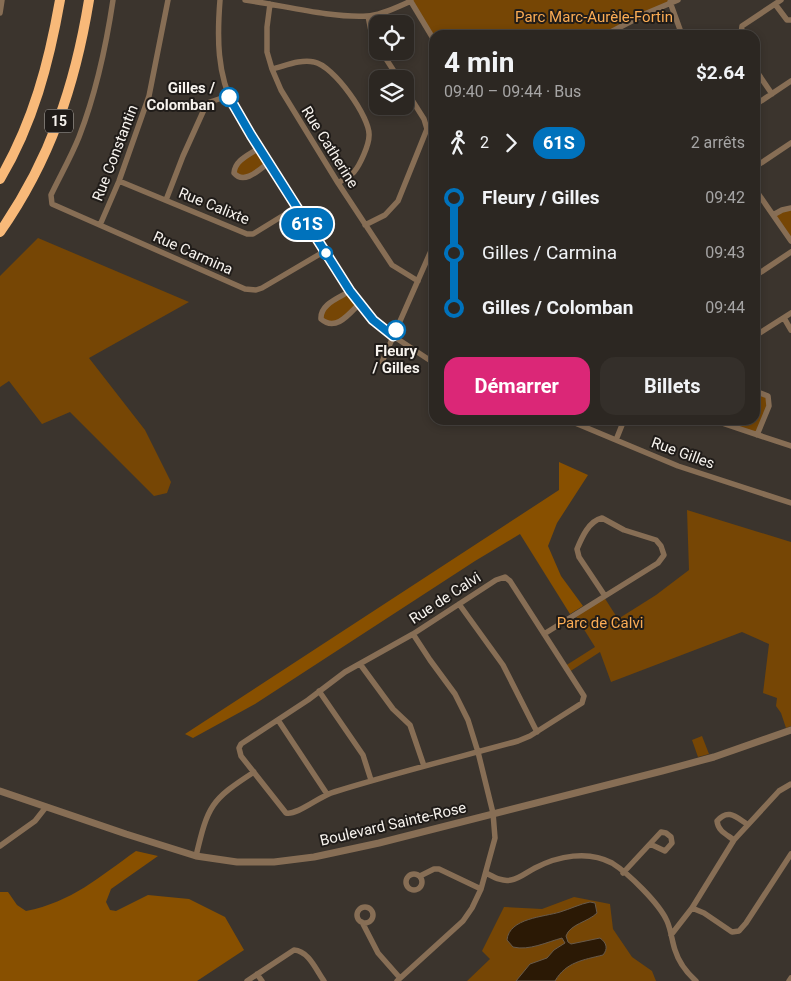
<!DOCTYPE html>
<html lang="fr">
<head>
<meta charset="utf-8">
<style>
	:root { --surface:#2c2722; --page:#342f2a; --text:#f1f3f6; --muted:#a6a5a5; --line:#484440; --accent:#db2777 }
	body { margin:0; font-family:Roboto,sans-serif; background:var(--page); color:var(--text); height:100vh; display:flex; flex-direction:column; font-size:19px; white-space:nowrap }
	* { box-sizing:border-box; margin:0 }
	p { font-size:16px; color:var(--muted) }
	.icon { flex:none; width:28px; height:28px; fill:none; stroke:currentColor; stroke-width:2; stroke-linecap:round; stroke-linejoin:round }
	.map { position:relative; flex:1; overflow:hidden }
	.sheet { position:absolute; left:429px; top:30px; width:331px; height:395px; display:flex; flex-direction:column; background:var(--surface); border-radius:15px; box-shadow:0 2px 8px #0003,0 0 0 1px var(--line) }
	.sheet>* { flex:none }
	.badge { padding:0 10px; border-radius:16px; font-size:18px; line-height:32px }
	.buttons { position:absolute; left:369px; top:15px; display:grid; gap:10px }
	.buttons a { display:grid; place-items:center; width:45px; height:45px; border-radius:10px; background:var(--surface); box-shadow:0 2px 8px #0003,0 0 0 1px var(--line); font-size:25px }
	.map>.badge { position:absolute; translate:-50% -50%; box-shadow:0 0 0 2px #fff }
	.legs { display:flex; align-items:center; gap:8px; height:55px; padding:0 15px; font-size:16px }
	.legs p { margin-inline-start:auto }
	.head { display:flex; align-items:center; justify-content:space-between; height:85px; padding:0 15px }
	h1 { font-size:28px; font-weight:700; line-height:38px }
	.action { display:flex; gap:10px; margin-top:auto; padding:10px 15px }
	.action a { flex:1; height:58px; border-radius:15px; background:var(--accent); color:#fff; font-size:20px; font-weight:700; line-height:58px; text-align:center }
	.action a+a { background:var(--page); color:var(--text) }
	ul { padding:0 15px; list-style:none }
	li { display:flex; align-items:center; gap:18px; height:55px; font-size:19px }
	li i { display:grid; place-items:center; width:8px; height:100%; margin:0 6px; background:currentColor }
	li i::after { content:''; width:12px; height:12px; margin:-6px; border:4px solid; border-radius:50%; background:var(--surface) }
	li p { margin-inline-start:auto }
	li:first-child i { background:linear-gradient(#0000 50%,currentColor 0) }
	li:last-child i { background:linear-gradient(currentColor 50%,#0000 0) }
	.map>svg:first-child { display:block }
</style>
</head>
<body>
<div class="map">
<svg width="791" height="981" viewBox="0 0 791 981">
	<rect width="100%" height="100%" fill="#3b342d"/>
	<path fill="#764605" d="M410,0H669L670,4L605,35H434Z
		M259,148L268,163L252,175L237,176L234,168Z
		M791,208V241L773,215Z
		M38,238L189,302L89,358L145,430L171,482L167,493L154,496L70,412L42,424L9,381L0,387V276Z
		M350,291L360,303L334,324L321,319L325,307Z
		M755,391L768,396L769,406L757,435L716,420H755Z
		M687,510L791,542V726L786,728L781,713L776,706L777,698L763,693L769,644L742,632L611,682L600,652L569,672L565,666L595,647L575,615L604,597L618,619L656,595L689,570Z
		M702,736L709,754L698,757L692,740Z
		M574,897L610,904L613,929L632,957L652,971L656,981H467L490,959L482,951L504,907L542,909Z"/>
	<path fill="#885000" d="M559,462L588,475L557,523L548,546L561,576L583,606L570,614L520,534L475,561L255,704L193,738L185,734L559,490Z
		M136,851L158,856L111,889L106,902L110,910L116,911L148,895L189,899L225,917L244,950L197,981H0V892H8L17,905L26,911C72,902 99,877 136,851Z"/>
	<path fill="#2b1905" stroke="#685a4b" d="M590,902L595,903L597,913C588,922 570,924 566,936L568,942L571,944L600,938C607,943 608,949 603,955C583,960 566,962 555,981H516L530,964L547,958L554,950L565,943L562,938C547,942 529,951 513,947L507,940C509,918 544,917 560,912C570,909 580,904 590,902Z"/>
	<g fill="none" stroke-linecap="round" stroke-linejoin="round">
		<path stroke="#876e55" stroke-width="5.5" d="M113,0C106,47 96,93 79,137C71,157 60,176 51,195L52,204L245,289L256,290L262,288L325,251
			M220,0C217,38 217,73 234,108L350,291L373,320L393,336L434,363
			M245,0C282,5 330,18 367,16C382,15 397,7 411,1
			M410,0L434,40
			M670,2L682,35
			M270,4L267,27V52L272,69L281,90L338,183L392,265L418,281
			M775,4L787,20H791
			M0,13L2,0
			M368,16L371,31L378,46
			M605,35L647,13L678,0
			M741,35L742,26L781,0
			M381,51L399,79
			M272,69C285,66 300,59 314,62C333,65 371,118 369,136C369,145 360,165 354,172C350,176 343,180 338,183
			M755,69L772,94
			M755,105L791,81
			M259,148C249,155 235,160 234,173C244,185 259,170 268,163
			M755,167L791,143
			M119,181L247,234H253L297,207
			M755,189L791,241
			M166,200L183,156L207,103L228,96
			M773,215L782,210L791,208
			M100,225L119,181L149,96L168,0
			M365,225L385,215L398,201L427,129L424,119L405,89
			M755,276L791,252
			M350,291C339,298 320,304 321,319C336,332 349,314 360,303
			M784,318L791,330
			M755,336L791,313
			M382,362L434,244
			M755,391L768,396L769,406L757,435
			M568,420L678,466L791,503
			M713,420L791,446
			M616,440L624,420
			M505,577L510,581L584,696L582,703L530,736L518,741C456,758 395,773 334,792C321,795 297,816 286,813L241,756L239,748L241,744L308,700L345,672L413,634L496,580Z
			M459,604L503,665L537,732
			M544,634L658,563L664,555L661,546L656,540L624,530L602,518C589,521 582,537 577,549L579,557L605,596
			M360,664L393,709L410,725L424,766
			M319,691L363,755L371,780
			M278,720L327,794
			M734,840C726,834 718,831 717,821C728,808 736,817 747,824
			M0,846L35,821L46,807
			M196,856C208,805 211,800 254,772
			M486,873C494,877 502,882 511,880C519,879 527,872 535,868C558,856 588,850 612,863C628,873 659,903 667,921C671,930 672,941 675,950C679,963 686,972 696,981
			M623,873L661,832L666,833L671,837L672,843L665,851L650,844
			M406 882a8 8 0 1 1 16 0a8 8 0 1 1-16 0Z
			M420,876L434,869H439L481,889
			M357 915a8 8 0 1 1 16 0a8 8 0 1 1-16 0Z
			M692,908L704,913L732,932L739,931L746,923L791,854
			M362,922L378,953L400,978
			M671,935L692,908L734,840L779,791L791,784
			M257,974L262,981
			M247,981L294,950C309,951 316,970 324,981
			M397,981L463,921L472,908L481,889L495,838L493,813L478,752L468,720L455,694L430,660L413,634
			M789,981L791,978"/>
		<path stroke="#876e55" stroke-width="7" d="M0,791L126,834L196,856L237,862H274L314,857L379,843L662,771L714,757L791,730"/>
		<path stroke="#f8b979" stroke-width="10" d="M0,179C33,123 49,63 60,0
			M0,232C50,160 75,86 89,0"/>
	</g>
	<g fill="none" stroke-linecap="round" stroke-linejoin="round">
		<defs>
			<path id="line-1" d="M229,97L251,135L350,291L373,320L393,336L396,330"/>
		</defs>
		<use href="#line-1" stroke="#fff" stroke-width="11"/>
		<use href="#line-1" stroke="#0072bc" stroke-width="8"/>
	</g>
	<g fill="#fff" stroke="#0072bc" stroke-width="2.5">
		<circle cx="229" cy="97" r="9"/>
		<circle cx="326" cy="253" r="6"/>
		<circle cx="396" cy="330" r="9"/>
	</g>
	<g text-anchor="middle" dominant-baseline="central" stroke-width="4" stroke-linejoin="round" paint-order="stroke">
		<rect fill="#201c19" stroke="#b6b2ae" stroke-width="1" x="45" y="109.5" width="28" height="23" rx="4"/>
		<g font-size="14" font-weight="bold" fill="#f7f3ee">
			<text x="59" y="121">15</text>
		</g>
		<g font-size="15" fill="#fbac54" stroke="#201c19">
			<text x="594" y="17">Parc Marc-Aurèle-Fortin</text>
			<text x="600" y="623">Parc de Calvi</text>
		</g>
		<g font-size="15" font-weight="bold" fill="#f7f3ee" stroke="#201c19" text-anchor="end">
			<text x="215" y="88">Gilles /<tspan x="215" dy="17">Colomban</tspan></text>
			<text x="396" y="351" text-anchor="middle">Fleury<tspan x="396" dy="17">/ Gilles</tspan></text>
		</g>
		<g font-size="15" fill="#f7f3ee" stroke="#201c19">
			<text transform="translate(330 147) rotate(58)">Rue Catherine</text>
			<text transform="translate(115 153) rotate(-69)">Rue Constantin</text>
			<text transform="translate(214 206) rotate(22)">Rue Calixte</text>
			<text transform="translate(193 253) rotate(24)">Rue Carmina</text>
			<text transform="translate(683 453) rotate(20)">Rue Gilles</text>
			<text transform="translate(445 598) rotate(-33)">Rue de Calvi</text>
			<text transform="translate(393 824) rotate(-13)">Boulevard Sainte-Rose</text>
		</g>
	</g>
</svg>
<div class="buttons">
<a><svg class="icon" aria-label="locate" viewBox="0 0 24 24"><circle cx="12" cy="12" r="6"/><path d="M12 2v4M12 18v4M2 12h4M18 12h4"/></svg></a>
<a><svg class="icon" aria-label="layers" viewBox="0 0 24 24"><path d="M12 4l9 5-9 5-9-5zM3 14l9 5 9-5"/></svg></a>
</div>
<b class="badge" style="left:307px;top:224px;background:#0072bc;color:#fff">61S</b>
<section class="sheet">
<div class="head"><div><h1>4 min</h1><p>09:40 – 09:44 · Bus</p></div><b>$2.64</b></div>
<div class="legs"><svg class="icon" aria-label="walk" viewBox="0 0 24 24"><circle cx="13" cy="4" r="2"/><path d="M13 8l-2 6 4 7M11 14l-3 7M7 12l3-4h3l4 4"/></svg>2<svg class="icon" aria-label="forward" viewBox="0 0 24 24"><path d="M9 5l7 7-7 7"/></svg><b class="badge" style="background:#0072bc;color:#fff">61S</b><p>2 arrêts</p></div>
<ul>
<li><i style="color:#0072bc"></i><b>Fleury / Gilles</b><p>09:42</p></li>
<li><i style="color:#0072bc"></i><span>Gilles / Carmina</span><p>09:43</p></li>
<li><i style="color:#0072bc"></i><b>Gilles / Colomban</b><p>09:44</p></li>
</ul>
<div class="action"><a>Démarrer</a><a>Billets</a></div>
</section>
</div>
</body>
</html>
